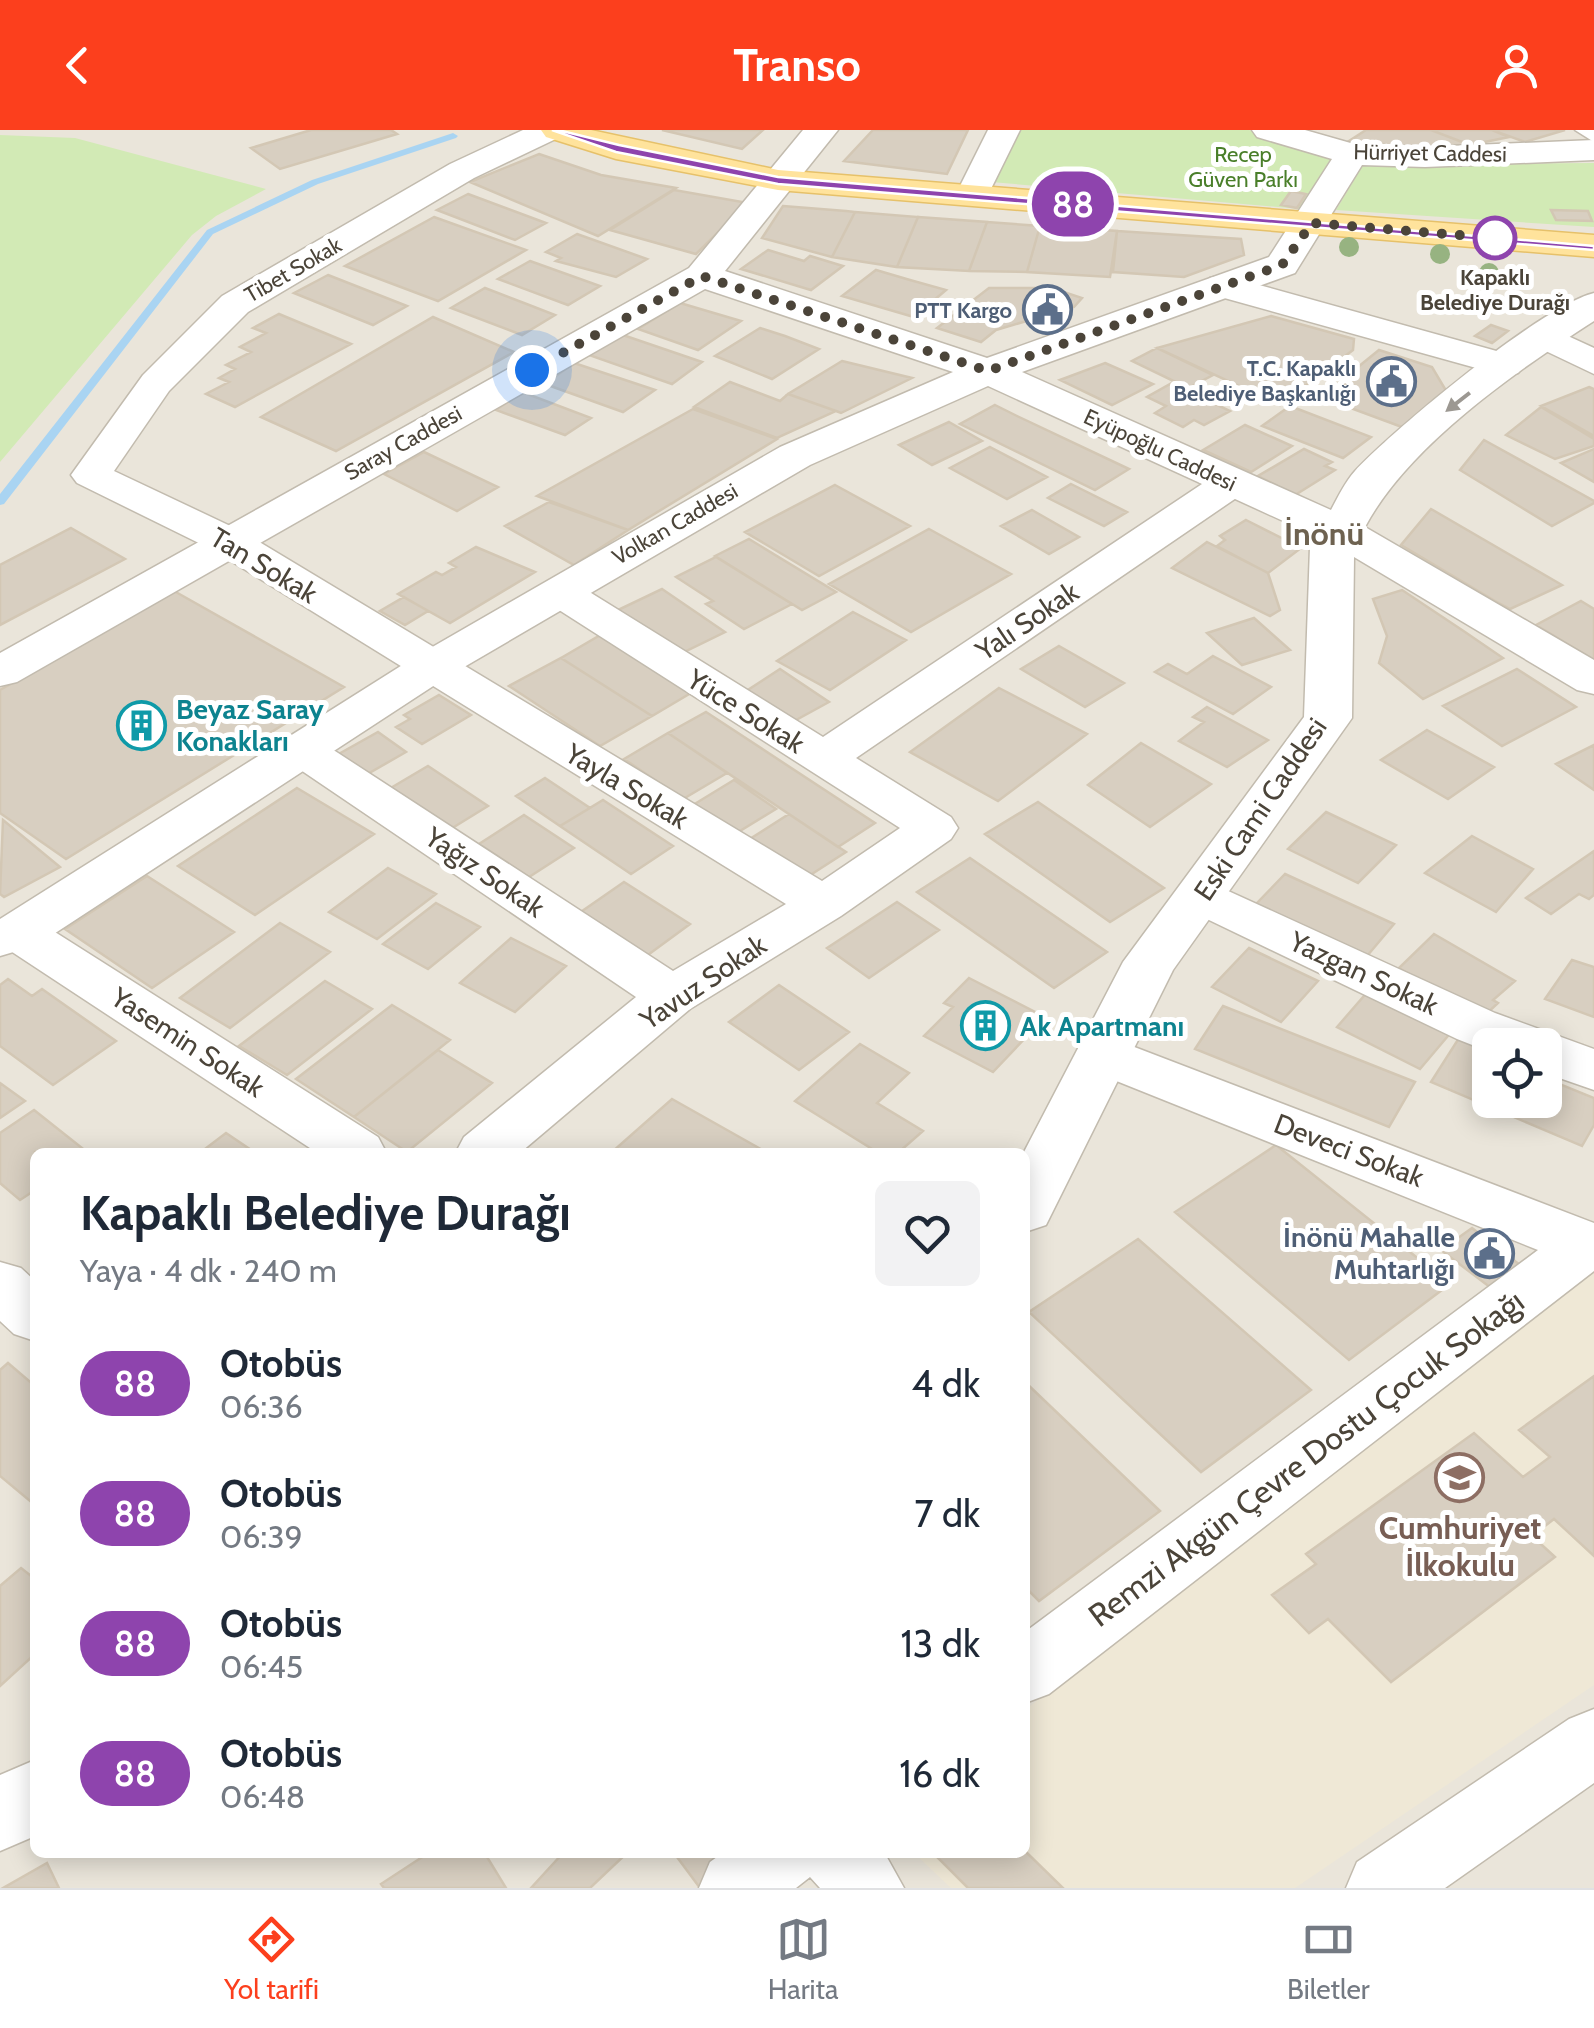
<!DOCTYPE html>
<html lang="tr">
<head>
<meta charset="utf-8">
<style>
	:root { --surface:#fff; --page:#f2f2f3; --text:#1f2937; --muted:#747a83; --line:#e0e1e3; --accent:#fc3f1d }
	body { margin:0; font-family:Cabin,sans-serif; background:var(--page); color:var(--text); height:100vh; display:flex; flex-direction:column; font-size:38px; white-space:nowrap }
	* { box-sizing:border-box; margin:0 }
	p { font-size:32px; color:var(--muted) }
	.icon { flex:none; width:55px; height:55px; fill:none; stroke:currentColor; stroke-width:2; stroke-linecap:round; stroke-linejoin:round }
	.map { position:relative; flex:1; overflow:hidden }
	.details { position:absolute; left:30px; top:1018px; width:1000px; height:710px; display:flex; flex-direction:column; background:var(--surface); border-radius:15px; box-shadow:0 5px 25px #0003 }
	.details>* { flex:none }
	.badge { padding:0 20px; border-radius:32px; font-size:35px; line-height:65px }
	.fabs { position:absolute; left:1472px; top:898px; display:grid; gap:20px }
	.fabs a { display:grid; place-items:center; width:90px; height:90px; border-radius:15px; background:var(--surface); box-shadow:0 5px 25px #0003; font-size:50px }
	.you { position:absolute; width:50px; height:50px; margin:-25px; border:8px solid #fff; border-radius:50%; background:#1a73e8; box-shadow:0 0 0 15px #1a73e833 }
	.map>.badge { position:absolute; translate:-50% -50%; box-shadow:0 0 0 5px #fff }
	.round { display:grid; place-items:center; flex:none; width:105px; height:105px; border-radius:15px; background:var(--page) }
	.overview { display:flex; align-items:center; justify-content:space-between; height:170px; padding:0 50px }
	h1 { font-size:48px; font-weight:700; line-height:75px }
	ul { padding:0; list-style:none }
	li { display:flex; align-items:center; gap:30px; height:130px; padding:0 50px }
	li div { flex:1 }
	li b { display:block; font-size:38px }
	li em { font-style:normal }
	li .badge { min-width:110px; font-weight:700; text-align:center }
	header { display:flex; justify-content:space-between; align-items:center; height:130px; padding:0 50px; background:var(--accent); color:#fff; font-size:45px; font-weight:700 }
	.tabs { display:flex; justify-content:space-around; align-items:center; height:140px; border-top:2px solid var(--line); background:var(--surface); font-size:28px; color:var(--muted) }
	.tabs a { display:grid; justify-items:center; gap:5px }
	.tabs .current { color:var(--accent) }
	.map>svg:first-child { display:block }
</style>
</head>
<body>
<header><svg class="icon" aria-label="back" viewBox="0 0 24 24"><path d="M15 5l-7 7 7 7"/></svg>Transo<svg class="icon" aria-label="person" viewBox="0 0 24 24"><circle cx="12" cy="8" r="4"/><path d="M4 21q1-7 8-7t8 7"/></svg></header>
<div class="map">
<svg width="1594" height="1758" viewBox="0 0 1594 1758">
	<rect width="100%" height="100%" fill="#f6f3ec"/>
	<path fill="#eae5da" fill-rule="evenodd" d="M0,0H1594V1758H0ZM1490,915H1545V970H1490ZM35,1022H1025V1722H35Z"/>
	<path fill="#efe8d6" d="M1594,1139V1555L1295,1758H951L914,1723L1025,1722V1580Z"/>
	<path fill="#d2eab5" d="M1017,0H1249L1337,30L1301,79L991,52Z
		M0,5L75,8L266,59L216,86L192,105L0,332Z
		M1594,33V97L1336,80L1363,35Z"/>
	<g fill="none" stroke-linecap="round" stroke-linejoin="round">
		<path fill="#a9d4f2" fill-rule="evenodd" d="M453,3L458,6L456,8L318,54L213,104L4,374L0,375V364L207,100L312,50Z"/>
	</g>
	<path fill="#d8cfc1" stroke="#d3c7b4" stroke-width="2.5" d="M311,0H391L397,4L280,39L251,18Z
		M662,0H763L742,19Z
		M873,0H968L947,44L844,31Z
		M1366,0H1431L1470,15L1397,19L1346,13Z
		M1431,0H1492L1509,7L1470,15Z
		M1492,0H1565L1525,12Z
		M539,24L601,45L676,58L598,106L470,52Z
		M674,60L748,73L696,124L610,100Z
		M1291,61L1306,64L1297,78L1281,75Z
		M468,64L546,93L515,110L437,80Z
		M783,76L846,81L855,82L832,127L762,108Z
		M1551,80L1588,81L1592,91L1556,90Z
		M855,82L918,87L897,137L832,127Z
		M434,87L526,120L438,171L345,136Z
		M918,87L987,92L969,141L897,137Z
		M987,92L1040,96L1027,142L969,141Z
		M1040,96L1117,101L1110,147L1027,142Z
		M1117,101L1241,109L1244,125L1184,147L1113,142Z
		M577,104L647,129L616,147L556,131L561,128L546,122Z
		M768,120L804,131L810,126L843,136L811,160L741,139Z
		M530,131L600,156L568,175L498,149Z
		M876,140L910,150L946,160L914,187L842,166Z
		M328,145L407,176L373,195L294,163Z
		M485,158L524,173L555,185L522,205L451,178Z
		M989,158H1052L1082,168L1074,177L996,200L981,212L937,198Z
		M680,173L741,191L698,220L638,199Z
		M279,184L351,214L235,277L206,264L229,252L219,248L235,239L226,235L251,222L240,217L266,203L253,198Z
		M1271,186L1354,209L1353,220L1280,275L1157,218Z
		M433,187L514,222L336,321L261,287Z
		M1491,195L1508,201L1492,213L1475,206Z
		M760,198L785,206L819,219L772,249L715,226Z
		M617,203L702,232L672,254L586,224Z
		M1157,218L1213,245L1188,258L1132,231Z
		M1379,220L1432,237L1448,264L1402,297L1321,267Z
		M842,231L912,248L841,283L788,264Z
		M574,233L655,260L623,282L545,254Z
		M1105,233L1153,254L1112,275L1060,250Z
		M730,252L780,271L788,264L836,281L777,308L694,277Z
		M1172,253L1230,281L1204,295L1194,290L1183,297L1155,283L1166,276L1147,267Z
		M1589,257L1594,259V306L1541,276Z
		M522,262L591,288L565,305L496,280Z
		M995,275L1017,286L1129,339L1095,360L960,294Z
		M1290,276L1371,307L1343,328L1262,296Z
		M1541,277L1594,309V316L1555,329L1506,305Z
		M693,279L777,309L628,400L537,366Z
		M949,292L982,311L932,335L899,315Z
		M1245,295L1292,316L1251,342L1203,320Z
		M1484,310L1594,371V373L1552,396L1460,340Z
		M990,317L1047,347L1007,369L950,338Z
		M1304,319L1332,332L1325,336L1335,340L1295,365L1258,346Z
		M1594,319V352L1561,333Z
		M424,322L498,357L457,381L384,344Z
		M1071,354L1127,382L1104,396L1048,368Z
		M835,355L910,396L819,446L745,402Z
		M549,372L628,400L574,435L505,396Z
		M1431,379L1562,455L1510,479L1495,471L1401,415Z
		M1032,380L1079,407L1049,424L1001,396Z
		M1246,390L1301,418L1268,443L1217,416L1225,410L1220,406Z
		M71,398L125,429L0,495V435Z
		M929,399L1011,444L911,502L829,454Z
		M749,409L836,462L802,480L715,426Z
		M1207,412L1268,443L1280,480L1270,486L1172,438Z
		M476,417L535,442L450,493L398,464L436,442L442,445L456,437L449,433Z
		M716,427L792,474L744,499L706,474L713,471L676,447Z
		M662,459L725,502L680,524L618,480Z
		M1402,460L1465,502L1503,528L1423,569L1379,533L1387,506L1373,469Z
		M174,461L344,557L66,729L0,683V560Z
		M404,467L428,481L405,495L380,481Z
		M1581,471L1594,479V530L1536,495Z
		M853,482L906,510L830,560L777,531Z
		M1254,488L1290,520L1242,535L1207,503Z
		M609,500L701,557L652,586L561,528Z
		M1059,516L1124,553L1085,577L1021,539Z
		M1213,526L1271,557L1233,584L1155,542L1168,534L1187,544Z
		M561,528L652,586L600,616L509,556Z
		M780,539L829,572L785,596L740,565Z
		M1517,539L1576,577L1502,616L1443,576Z
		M999,558L1087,604L998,671L910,622Z
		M439,565L471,585L422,614L396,597L410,589L404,585Z
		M1207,577L1268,610L1227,637L1179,611L1204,592L1193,587Z
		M706,582L875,693L838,717L668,603Z
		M1427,600L1494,637L1448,669L1381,630Z
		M378,602L406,622L357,650L328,630Z
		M668,603L727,643L683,669L624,629Z
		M1141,613L1211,654L1150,697L1088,655Z
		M1594,615V660L1556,634Z
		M428,636L488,676L449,700L389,659Z
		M545,648L590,678L560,696L516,666Z
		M734,650L776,679L735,704L693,675Z
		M297,658L374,704L255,785L178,736Z
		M603,670L673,716L631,744L560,696Z
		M1038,672L1164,758L1110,792L985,704Z
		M1326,682L1396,715L1358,753L1288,719Z
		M789,684L846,722L801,751L745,712Z
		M524,685L574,718L529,747L479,714Z
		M3,690L60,737L4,767L0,764Z
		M1472,706L1533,739L1496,782L1425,743Z
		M1594,721V765L1589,769L1579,764L1551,784L1526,768Z
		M970,728L1107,822L1054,858L917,762Z
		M388,738L436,764L377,809L329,782Z
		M1285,744L1394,794L1367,826L1256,774Z
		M147,746L234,802L152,858L65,799Z
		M624,752L690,794L641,830L575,786Z
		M897,772L939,800L869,848L827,818Z
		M436,773L480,797L428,839L383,814Z
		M280,793L330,822L230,898L180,868Z
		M1434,804L1515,851L1493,870L1498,873L1483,887L1399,838Z
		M511,808L566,836L515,882L460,853Z
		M1249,818L1318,851L1281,892L1212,857Z
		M1572,830L1594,837V887L1545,869Z
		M969,848L1045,887L993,942L924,906L953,877L944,873Z
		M8,849L32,866L42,859L116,911L53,955L0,916V855Z
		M325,851L372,879L287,945L239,916Z
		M779,855L849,902L799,940L729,892Z
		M1370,859L1453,900L1420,939L1337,897Z
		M392,875L450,910L354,987L296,949Z
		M1223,876L1415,952L1389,997L1195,919Z
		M1459,908L1490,921V970H1545V948L1594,968V995L1582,1016L1431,952Z
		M860,914L909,943L877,973L923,1001L899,1022H877L795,971Z
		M438,920L492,953L407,1022L354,987Z
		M0,953L25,971L0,988Z
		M672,969L766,1022H612Z
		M34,980L87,1022H35V1060L20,1070L0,1053V1003Z
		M226,1003L254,1022H201Z
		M1276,1015L1450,1154L1349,1230L1175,1082Z
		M1472,1098L1524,1138L1495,1161L1441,1120Z
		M1138,1109L1311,1260L1201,1342L1029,1182Z
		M8,1233L35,1256V1375L0,1346V1240Z
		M1594,1246V1426L1554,1389L1532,1406L1555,1427L1391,1552L1328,1489L1309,1503L1272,1465L1316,1434L1306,1424L1474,1303L1523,1347L1550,1327L1519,1300Z
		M1025,1252L1160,1381L1039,1471L1025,1457Z
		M21,1438L35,1449V1524L0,1556V1456Z
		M1025,1721L1063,1758H968L933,1723Z
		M430,1722H484L506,1758H384L381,1754Z
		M564,1722H628L590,1758H531Z
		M684,1722H734L718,1758H700L677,1727Z
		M47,1733L59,1758H3Z"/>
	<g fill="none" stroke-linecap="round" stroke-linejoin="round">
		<defs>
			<path id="minor" d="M523,0H565L560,7L474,48L248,182L169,261L114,341L243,402L822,751L900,698L545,471L539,462L545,453L560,449L575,453L823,607L1217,344L1231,341L1245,344L1251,353L1245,362L856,628L951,687L958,698L951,709L841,786L690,879L521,1022H456L464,1007L636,867L283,628L276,618L283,608L299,604L315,608L673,841L786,774L213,420L77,353L71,345L143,245L222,166L450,34Z
				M988,0H1020L984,73H960L955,66Z
				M1575,0H1594V12Z
				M1223,145L1518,227L1524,235L1518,243L1505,246L1210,164L1205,156L1210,148Z
				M1544,195L1594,218V244L1531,214L1526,206L1531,198Z
				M1202,749L1495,883L1594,919V960L1545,943V915H1490V922L1457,909L1184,778L1177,766L1184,754Z
				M18,785L36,790L378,1007L386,1022H316L0,814V790Z
				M1103,905L1594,1093V1141L1049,1564L1025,1573V1502L1538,1120L1084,938L1076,924L1084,910Z
				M0,1132L21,1138L35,1151V1211L14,1204L0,1191Z
				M1594,1579V1653L1445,1758H1346L1357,1732L1569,1589Z
				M724,1722H884L904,1758H820L810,1747L796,1758H699L710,1732Z"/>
			<path id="tertiary" d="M803,0H838L725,141L987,228L1269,127L1332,29L1257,7L1252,0H1305L1354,14L1425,17L1594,10V30L1425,37L1362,35L1295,143L1022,242L1331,380C1338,367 1345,352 1355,341C1394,299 1542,176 1594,163V191C1516,241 1408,316 1365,397L1594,530V564L1577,560L1354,427L1352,588L1173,840L1046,1095L1025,1102L1024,1022L1123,832L1304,587L1310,417L1316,406L988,256L810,335L447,547L37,815L0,826V789L415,527L780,317L953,242L705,159L17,552L0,556V523L689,138Z
				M35,1630V1706L0,1721V1645Z"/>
			<path id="primary" d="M541,0H591L778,40L1594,105V127L778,60L616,29L546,7Z"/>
		</defs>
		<use href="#minor" stroke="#c2bbae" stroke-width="3"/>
		<use href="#tertiary" stroke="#c2bbae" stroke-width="3"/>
		<use href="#primary" stroke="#e6c16a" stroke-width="3"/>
		<use href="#minor" fill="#fff" fill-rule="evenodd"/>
		<use href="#tertiary" fill="#fff" fill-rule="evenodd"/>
		<use href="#primary" fill="#ffe39c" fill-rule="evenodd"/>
	</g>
	<g fill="#97b381">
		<circle cx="1349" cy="117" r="10"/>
		<circle cx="1440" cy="124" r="10"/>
		<circle cx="1489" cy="143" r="10"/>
	</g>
	<defs><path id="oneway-solid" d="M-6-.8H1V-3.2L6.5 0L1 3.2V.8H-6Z" transform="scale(2.5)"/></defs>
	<use fill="#9c9892" href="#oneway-solid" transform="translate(1458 272) rotate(142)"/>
	<path fill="#8e44ad" stroke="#fff" stroke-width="2.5" d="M552,0H558L619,15L778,47L1594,116V120L778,54L616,22Z"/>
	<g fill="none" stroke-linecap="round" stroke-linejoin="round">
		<path stroke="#4b4439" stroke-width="10" stroke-dasharray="0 18" d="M532,240L702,146L988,241L1282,135L1312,93L1495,108"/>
	</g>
	<defs>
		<symbol id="civic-ring" viewBox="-11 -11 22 22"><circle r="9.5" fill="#fff" stroke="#5c6f8a" stroke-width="1.5"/><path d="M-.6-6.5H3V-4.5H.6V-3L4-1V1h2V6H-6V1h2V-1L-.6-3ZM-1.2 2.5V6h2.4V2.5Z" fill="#5c6f8a"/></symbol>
		<symbol id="building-ring" viewBox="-11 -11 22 22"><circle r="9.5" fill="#fff" stroke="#0f9aa8" stroke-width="1.5"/><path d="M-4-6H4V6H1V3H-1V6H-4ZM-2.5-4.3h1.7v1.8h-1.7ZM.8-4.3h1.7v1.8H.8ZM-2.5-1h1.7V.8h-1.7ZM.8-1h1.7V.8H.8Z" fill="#0f9aa8"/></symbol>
		<symbol id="school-ring" viewBox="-11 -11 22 22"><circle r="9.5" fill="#fff" stroke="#8d6e63" stroke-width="1.5"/><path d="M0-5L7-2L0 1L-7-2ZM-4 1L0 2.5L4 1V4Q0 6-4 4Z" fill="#8d6e63"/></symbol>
	</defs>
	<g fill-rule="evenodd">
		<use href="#civic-ring" x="1020" y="152" width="55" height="55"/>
		<use href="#civic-ring" x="1364" y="224" width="55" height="55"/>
		<use href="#building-ring" x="114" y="568" width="55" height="55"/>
		<use href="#building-ring" x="958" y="868" width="55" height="55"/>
		<use href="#civic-ring" x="1462" y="1096" width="55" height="55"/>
		<use href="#school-ring" x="1432" y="1320" width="55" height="55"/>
	</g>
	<circle fill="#fff" stroke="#8e44ad" stroke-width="5" cx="1495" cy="108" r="20"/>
	<g text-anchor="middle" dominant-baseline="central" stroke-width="10" stroke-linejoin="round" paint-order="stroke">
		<g font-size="22" fill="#4b4439" stroke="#fff">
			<text transform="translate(1430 23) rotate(1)">Hürriyet Caddesi</text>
			<text transform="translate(293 140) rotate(-30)">Tibet Sokak</text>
			<text transform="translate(403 313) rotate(-29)">Saray Caddesi</text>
			<text transform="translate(1160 320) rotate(25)">Eyüpoğlu Caddesi</text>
			<text transform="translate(675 394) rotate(-30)">Volkan Caddesi</text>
		</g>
		<g font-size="22" fill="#4a7f2a" stroke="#fff">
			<text x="1243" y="24">Recep<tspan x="1243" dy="25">Güven Parkı</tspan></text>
		</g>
		<g font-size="22" font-weight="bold" fill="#4b4439" stroke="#fff">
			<text x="1495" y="147">Kapaklı<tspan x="1495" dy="25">Belediye Durağı</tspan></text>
		</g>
		<g font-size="22" font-weight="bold" fill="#4e5e75" stroke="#fff" text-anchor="end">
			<text x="1012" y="180">PTT Kargo</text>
			<text x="1356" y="238">T.C. Kapaklı<tspan x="1356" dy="25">Belediye Başkanlığı</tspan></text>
		</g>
		<g font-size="28" fill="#4b4439" stroke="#fff">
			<text transform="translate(264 435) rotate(31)">Tan Sokak</text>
			<text transform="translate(1027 491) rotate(-34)">Yalı Sokak</text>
			<text transform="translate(746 581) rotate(32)">Yüce Sokak</text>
			<text transform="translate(627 656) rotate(31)">Yayla Sokak</text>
			<text transform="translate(1260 679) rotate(-56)">Eski Cami Caddesi</text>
			<text transform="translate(485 742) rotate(34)">Yağız Sokak</text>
			<text transform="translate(1364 843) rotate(25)">Yazgan Sokak</text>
			<text transform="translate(703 852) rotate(-34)">Yavuz Sokak</text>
			<text transform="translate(188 912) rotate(33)">Yasemin Sokak</text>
			<text transform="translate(1349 1020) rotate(21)">Deveci Sokak</text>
		</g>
		<g font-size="28" font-weight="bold" fill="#0d838f" stroke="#fff" text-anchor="start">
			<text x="176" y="579">Beyaz Saray<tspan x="176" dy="32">Konakları</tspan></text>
			<text x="1020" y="896">Ak Apartmanı</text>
		</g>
		<g font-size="28" font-weight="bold" fill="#4e5e75" stroke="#fff" text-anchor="end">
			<text x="1455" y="1107">İnönü Mahalle<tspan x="1455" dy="32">Muhtarlığı</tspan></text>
		</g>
		<g font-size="32" font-weight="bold" fill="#6e6250" stroke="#fff">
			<text x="1324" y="403">İnönü</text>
		</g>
		<g font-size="32" fill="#4b4439" stroke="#fff">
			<text transform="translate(1306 1328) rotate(-37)">Remzi Akgün Çevre Dostu Çocuk Sokağı</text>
		</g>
		<g font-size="32" font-weight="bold" fill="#785e54" stroke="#fff">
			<text x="1460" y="1397">Cumhuriyet<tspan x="1460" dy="37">İlkokulu</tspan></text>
		</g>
	</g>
</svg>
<div class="fabs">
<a><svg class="icon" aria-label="locate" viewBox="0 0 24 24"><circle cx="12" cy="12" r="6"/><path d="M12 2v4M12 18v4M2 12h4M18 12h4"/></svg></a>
</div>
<div class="you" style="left:532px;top:240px"></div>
<b class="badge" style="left:1073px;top:74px;background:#8e44ad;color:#fff">88</b>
<section class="details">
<div class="overview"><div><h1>Kapaklı Belediye Durağı</h1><p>Yaya · 4 dk · 240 m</p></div><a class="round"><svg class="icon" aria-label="heart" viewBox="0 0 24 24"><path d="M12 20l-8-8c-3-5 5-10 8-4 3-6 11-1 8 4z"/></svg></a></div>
<ul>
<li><span class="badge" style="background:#8e44ad;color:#fff">88</span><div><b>Otobüs</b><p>06:36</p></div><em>4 dk</em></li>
<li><span class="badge" style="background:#8e44ad;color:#fff">88</span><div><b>Otobüs</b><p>06:39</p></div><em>7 dk</em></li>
<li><span class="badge" style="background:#8e44ad;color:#fff">88</span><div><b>Otobüs</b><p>06:45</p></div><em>13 dk</em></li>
<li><span class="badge" style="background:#8e44ad;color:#fff">88</span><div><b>Otobüs</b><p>06:48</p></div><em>16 dk</em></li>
</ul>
</section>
</div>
<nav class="tabs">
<a class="current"><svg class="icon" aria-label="directions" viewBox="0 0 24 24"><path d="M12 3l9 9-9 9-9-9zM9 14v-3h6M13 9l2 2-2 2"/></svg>Yol tarifi</a>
<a><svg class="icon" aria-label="map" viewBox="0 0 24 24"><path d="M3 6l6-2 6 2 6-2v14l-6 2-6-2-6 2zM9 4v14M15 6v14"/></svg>Harita</a>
<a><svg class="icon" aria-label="tickets" viewBox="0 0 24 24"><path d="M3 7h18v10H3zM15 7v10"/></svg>Biletler</a>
</nav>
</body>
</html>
